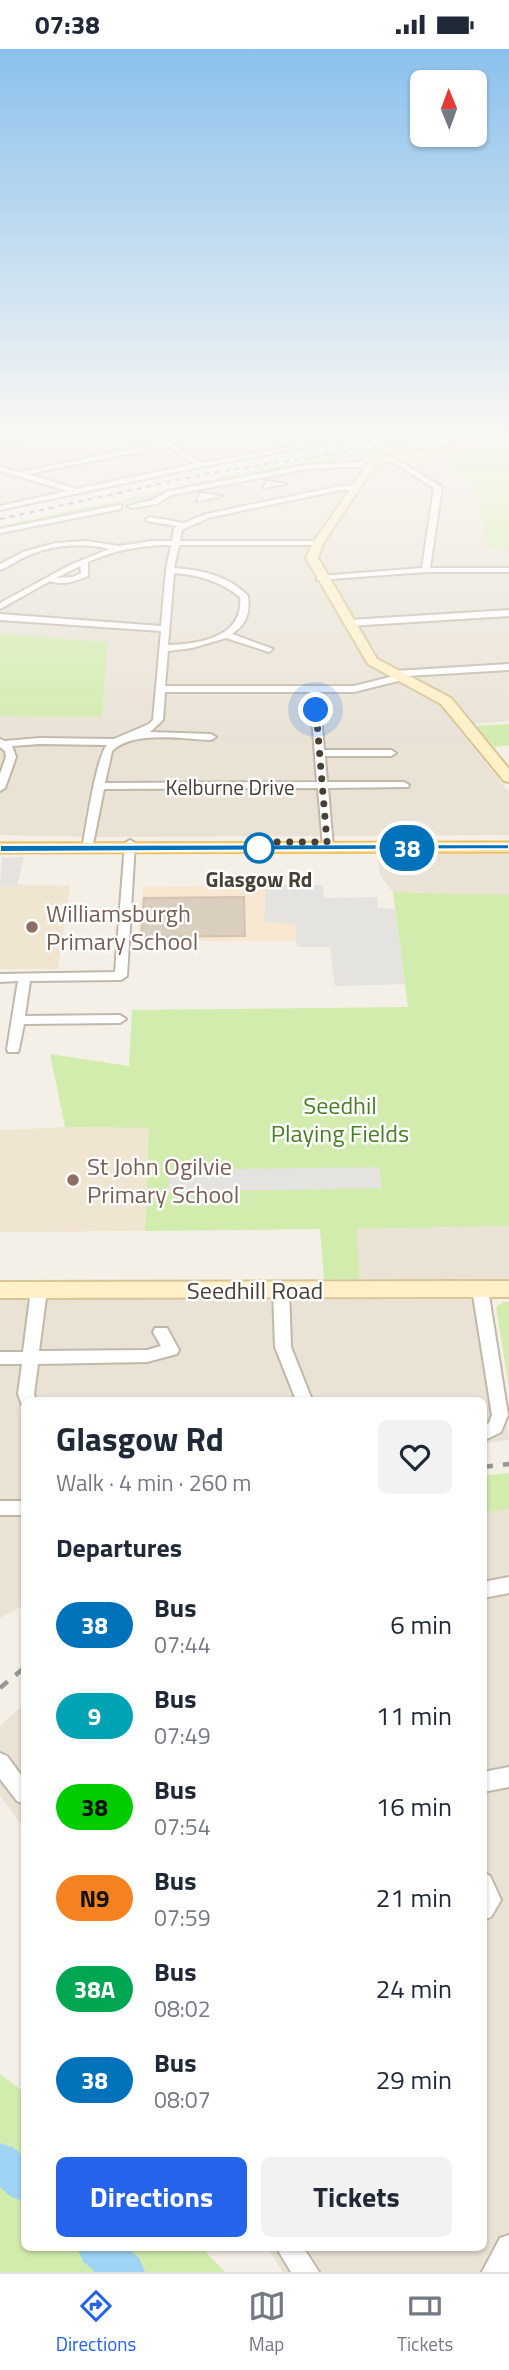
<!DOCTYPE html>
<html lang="en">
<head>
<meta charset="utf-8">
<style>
	:root { --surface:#fff; --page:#f2f2f3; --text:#1f2937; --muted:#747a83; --line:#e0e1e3; --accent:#2563eb }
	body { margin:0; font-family:"Titillium Web",sans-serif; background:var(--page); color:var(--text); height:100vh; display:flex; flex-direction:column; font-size:26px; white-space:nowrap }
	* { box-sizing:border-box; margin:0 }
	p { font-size:23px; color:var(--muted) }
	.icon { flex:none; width:38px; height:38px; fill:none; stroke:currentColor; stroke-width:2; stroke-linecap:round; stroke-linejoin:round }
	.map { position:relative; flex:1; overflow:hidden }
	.sheet { position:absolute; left:21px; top:1348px; width:466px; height:854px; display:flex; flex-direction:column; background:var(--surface); border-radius:10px; box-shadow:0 2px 5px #0004 }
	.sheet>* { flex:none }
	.badge { padding:0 14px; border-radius:23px; font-size:24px; line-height:46px }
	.needle { width:46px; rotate:359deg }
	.fabs { position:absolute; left:410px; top:21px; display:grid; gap:14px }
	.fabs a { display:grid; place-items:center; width:77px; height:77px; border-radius:10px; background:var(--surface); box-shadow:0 2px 5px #0004; font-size:35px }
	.you { position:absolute; width:35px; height:35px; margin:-18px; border:5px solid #fff; border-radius:50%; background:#1a73e8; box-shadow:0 0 0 10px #1a73e833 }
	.map>.badge { position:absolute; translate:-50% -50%; box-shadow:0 0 0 4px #fff }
	h2 { padding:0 35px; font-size:26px; line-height:63px }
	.round { display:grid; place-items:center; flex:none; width:74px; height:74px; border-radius:10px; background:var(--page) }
	.overview { display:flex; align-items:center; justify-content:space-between; height:119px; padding:0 35px }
	h1 { font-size:33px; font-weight:700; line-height:52px }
	.cta { display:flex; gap:14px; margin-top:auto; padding:14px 35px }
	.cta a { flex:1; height:80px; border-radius:10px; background:var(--accent); color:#fff; font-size:28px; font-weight:700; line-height:80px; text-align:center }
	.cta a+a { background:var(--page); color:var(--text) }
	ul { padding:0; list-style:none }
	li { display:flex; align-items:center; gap:21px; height:91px; padding:0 35px }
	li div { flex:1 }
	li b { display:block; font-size:26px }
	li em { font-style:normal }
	li .badge { min-width:77px; font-weight:700; text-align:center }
	.status { display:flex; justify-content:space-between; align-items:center; height:49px; padding:0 35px; background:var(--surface); direction:ltr }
	.status svg { height:19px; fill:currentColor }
	.menu { display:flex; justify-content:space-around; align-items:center; height:98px; border-top:2px solid var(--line); background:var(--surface); font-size:19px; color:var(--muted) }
	.menu a { display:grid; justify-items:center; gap:4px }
	.menu .on { color:var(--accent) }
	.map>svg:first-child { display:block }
</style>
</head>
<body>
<div class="status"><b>07:38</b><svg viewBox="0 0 49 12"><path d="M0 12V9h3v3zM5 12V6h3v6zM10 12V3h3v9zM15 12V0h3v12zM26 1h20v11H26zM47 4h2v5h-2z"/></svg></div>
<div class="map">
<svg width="509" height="2223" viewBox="0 0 509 2223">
	<rect width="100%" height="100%" fill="#f5f0e7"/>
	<path fill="#e9e2d5" d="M0,387H341L144,424L0,456Z
		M444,400L455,423L476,438L489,500L509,501V672L455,676L509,743V786L98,788L0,786V480L183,438L348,408L370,411L401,404Z
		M377,802L509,803V846L393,843L380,826Z
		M509,1177V1231L359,1230L357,1180Z
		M0,1250L491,1251L509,1391L483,1395V1351H24V1556L0,1569Z
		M509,1460V2223H283L267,2198H483V1464Z
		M24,1655V1780L0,1746V1677Z"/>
	<path fill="#f8e7d1" d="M284,836H323L324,849L377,848L378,859L395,860L405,935L335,937L329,897L297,898L296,892H138L143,838Z"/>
	<path fill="#efe5d0" d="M0,835L70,837L58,920H0Z
		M65,1078L149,1079L145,1182L0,1183V1081Z"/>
	<path fill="#d1ecad" d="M379,387H412L272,407L69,446L202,418Z
		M485,387H509V501L489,500L476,438L455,423L446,404L472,400L486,389Z
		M448,389H468L444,400L401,404L370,411L348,408L144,447L152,449L147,452L131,453L134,449L0,480V477L302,411Z
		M0,585L107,593L102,668L0,667Z
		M509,675V696L495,698L475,677Z
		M393,843L509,846V1177L357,1180L359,1230H324L320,1180L145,1182L149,1079L65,1078L50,1005L129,1017L132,961L408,958Z
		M503,1253H509V1339L496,1258Z
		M509,1424V1460L483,1464V1427Z
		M0,2025L24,2043V2198H201L225,2223H0Z"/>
	<path fill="#e5e3df" d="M24,808L17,838L0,837L2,809Z
		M284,836H323L324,849L377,848L378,859L395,860L405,935L335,937L330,898H297L295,875L264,873L266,840H283Z
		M379,1118L382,1139L168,1143L169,1121Z"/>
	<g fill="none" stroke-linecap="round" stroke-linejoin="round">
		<path fill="#9fd4f5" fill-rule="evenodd" d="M0,2094L14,2099L24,2108V2153L10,2147L0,2138Z
			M77,2198H127L139,2209L145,2223H95L83,2212Z"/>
	</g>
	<path fill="#dacfbe" stroke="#d2c4ae" stroke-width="2" d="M244,848L245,887L141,888L144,849Z"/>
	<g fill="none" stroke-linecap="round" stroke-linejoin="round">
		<defs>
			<path id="street" d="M24,387H34L0,398V394Z
				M154,387H161L201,414L352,387H365L200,418L0,461V457L68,442L0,422V418L19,423L163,394ZM168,397L194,415L76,440L28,425Z
				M233,387H264L261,389H236Z
				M392,408L442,438L430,519H509V523H426L317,531V527H320L422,519L434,439L390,411Z
				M363,413L366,417L307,420L171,446L157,455L132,459L128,457L152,451L169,442L307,416Z
				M267,432L286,435L263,439Z
				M358,436V440L340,441L208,469L182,481L180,492H318L322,494L318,496H179L174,519C202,521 229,527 248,547C250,564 247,575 232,585L273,600L269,603L226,589L192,599L168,602L165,637H354L394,627L390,625L395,622L509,615V621L407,627L406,630L354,643H319L324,701H391L396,704L391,707H325L327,733H404L409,736L408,738L328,739L333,798L328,801L323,798L318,739L104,740L92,800L91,802H83L82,800C86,780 96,708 107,696L40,695L12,697L16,708L5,739L0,742V725L6,708L5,702L0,698V690L5,692L40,689L114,690L149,675L153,671L161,582L0,571V565L161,577L166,521L171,496C142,496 115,501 88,513V527C77,532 62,537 50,532L0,560V554L70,516L109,500C82,493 51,496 25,508C16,512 9,518 0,521V515L23,503L56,494L87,492L119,497L152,492H172L174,480L177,477L147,472L146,470L150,468L184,474L206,465L340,437ZM80,517L81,524L73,528L56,529ZM174,524C199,526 220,532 240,548C244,588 200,595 168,596ZM165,643H310L317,733L105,734L112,702C133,681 183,690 211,691L216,688L211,685L150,683L163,671Z
				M201,444L222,447L197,452Z
				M118,456H121V460L0,484V480Z
				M509,561V567L349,577L345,574L349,571Z
				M130,791L135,794L127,927L121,931L30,932L25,967L120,966L126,970L120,974L24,975L19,1000L18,1003H8L7,1000L18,932L0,933V925L115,923L125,794Z
				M480,1234L485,1236L488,1240L508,1366L501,1383L483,1392V1377L489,1374L492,1366L472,1240L475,1236Z
				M39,1235L44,1237L47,1241L39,1302L147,1301L161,1297L153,1283L155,1279H167L179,1301L177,1305L147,1313L38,1315L34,1345L36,1351H24V1356H22L18,1345L22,1315H0V1303H23L31,1241L34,1237Z
				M281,1235L286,1237L289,1241L291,1298L312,1351H296L275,1298L273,1241L276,1237Z
				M0,1452H24V1466H0Z
				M509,1528V1544L483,1549V1533Z
				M0,1704L7,1707L24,1730V1755L17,1752L0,1730Z
				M509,1718V1738L483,1743V1723Z
				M483,1823L490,1827L501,1851L491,1868L483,1871Z
				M509,2186V2223H482L500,2189Z
				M276,2198H303L319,2223H291Z"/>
			<path id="secondary" d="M470,387H480C464,409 438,405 414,408C401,409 388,413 375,417L323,494L318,509L377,610L451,649L509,720V733L504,732L441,655L368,615L306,509L313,494L369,413L407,403L454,398Z
				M509,1232V1248L0,1249V1233Z"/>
			<path id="primary" d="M509,793V803L0,804V794Z"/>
		</defs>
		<use href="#street" stroke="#c1b8a9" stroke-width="4"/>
		<use href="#secondary" stroke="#d8c494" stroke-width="4"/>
		<use href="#primary" stroke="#ecbe5e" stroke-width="3"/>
		<use href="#street" fill="#fff" fill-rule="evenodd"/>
		<use href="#secondary" fill="#fff0c7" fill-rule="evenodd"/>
		<use href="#primary" fill="#ffdf96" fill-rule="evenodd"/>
		<path stroke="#979797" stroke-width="2" stroke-dasharray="5 5" stroke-linecap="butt" d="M0,470L205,425L445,387"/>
		<path stroke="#979797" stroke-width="4.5" stroke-dasharray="10 10" stroke-linecap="butt" d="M483,1418L509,1415
			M0,1639L24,1619"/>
	</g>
	<linearGradient id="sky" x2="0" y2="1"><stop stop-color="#8bc1ed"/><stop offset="0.55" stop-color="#faf8f4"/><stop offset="1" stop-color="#faf8f4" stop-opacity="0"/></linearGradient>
	<rect width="509" height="698" fill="url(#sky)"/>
	<path fill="#0072bc" stroke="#fff" stroke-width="2" d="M509,795V800L0,803V796Z"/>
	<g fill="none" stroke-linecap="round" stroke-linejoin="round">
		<path stroke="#484035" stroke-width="7" stroke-dasharray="0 12.6" d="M259,799L258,793H327L316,661"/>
	</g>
	<circle fill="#fff" stroke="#0072bc" stroke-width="3.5" cx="259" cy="799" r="14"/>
	<g fill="#8d6e63" stroke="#fff" stroke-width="2.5">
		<circle cx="32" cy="878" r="7"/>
		<circle cx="73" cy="1131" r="7"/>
	</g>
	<g text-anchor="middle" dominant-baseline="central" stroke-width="5" stroke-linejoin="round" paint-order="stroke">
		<g font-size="21" fill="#484035" stroke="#fff">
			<text x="230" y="738">Kelburne Drive</text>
		</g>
		<g font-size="21" font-weight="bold" fill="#484035" stroke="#fff">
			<text x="259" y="830">Glasgow Rd</text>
		</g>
		<g font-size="24" fill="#785e54" stroke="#fff" text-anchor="start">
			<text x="46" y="864">Williamsburgh<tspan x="46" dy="28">Primary School</tspan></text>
			<text x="87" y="1117">St John Ogilvie<tspan x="87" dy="28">Primary School</tspan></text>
		</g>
		<g font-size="24" fill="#487e24" stroke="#fff">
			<text x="340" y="1056">Seedhil<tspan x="340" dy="28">Playing Fields</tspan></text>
		</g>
		<g font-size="24" fill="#484035" stroke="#fff">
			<text x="255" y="1241">Seedhill Road</text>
		</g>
	</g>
</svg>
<div class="fabs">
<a><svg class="needle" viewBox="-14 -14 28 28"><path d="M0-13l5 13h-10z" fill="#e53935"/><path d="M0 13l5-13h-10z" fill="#747a83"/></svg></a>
</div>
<div class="you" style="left:316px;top:661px"></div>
<b class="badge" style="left:407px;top:799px;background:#0072bc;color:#fff">38</b>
<section class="sheet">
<div class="overview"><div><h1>Glasgow Rd</h1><p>Walk · 4 min · 260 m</p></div><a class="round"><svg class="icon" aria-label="heart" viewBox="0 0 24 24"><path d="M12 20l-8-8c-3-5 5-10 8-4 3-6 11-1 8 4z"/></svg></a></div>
<h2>Departures</h2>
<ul>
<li><span class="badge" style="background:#0072bc;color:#fff">38</span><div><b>Bus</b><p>07:44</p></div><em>6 min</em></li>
<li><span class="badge" style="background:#00a3b4;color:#fff">9</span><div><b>Bus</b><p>07:49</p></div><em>11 min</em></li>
<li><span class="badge" style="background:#0c0;color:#111">38</span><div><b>Bus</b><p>07:54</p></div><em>16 min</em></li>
<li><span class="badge" style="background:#f58220;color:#111">N9</span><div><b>Bus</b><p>07:59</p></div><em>21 min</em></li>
<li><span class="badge" style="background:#00a651;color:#fff">38A</span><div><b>Bus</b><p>08:02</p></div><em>24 min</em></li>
<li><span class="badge" style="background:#0072bc;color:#fff">38</span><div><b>Bus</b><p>08:07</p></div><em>29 min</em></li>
</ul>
<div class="cta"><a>Directions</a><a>Tickets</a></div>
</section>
</div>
<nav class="menu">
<a class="on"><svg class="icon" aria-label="directions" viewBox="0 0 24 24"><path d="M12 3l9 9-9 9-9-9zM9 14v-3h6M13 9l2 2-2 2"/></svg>Directions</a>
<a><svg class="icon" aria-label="map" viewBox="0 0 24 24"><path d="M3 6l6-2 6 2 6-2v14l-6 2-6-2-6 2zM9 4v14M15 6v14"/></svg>Map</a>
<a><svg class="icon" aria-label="tickets" viewBox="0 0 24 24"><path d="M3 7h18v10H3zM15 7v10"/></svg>Tickets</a>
</nav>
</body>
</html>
